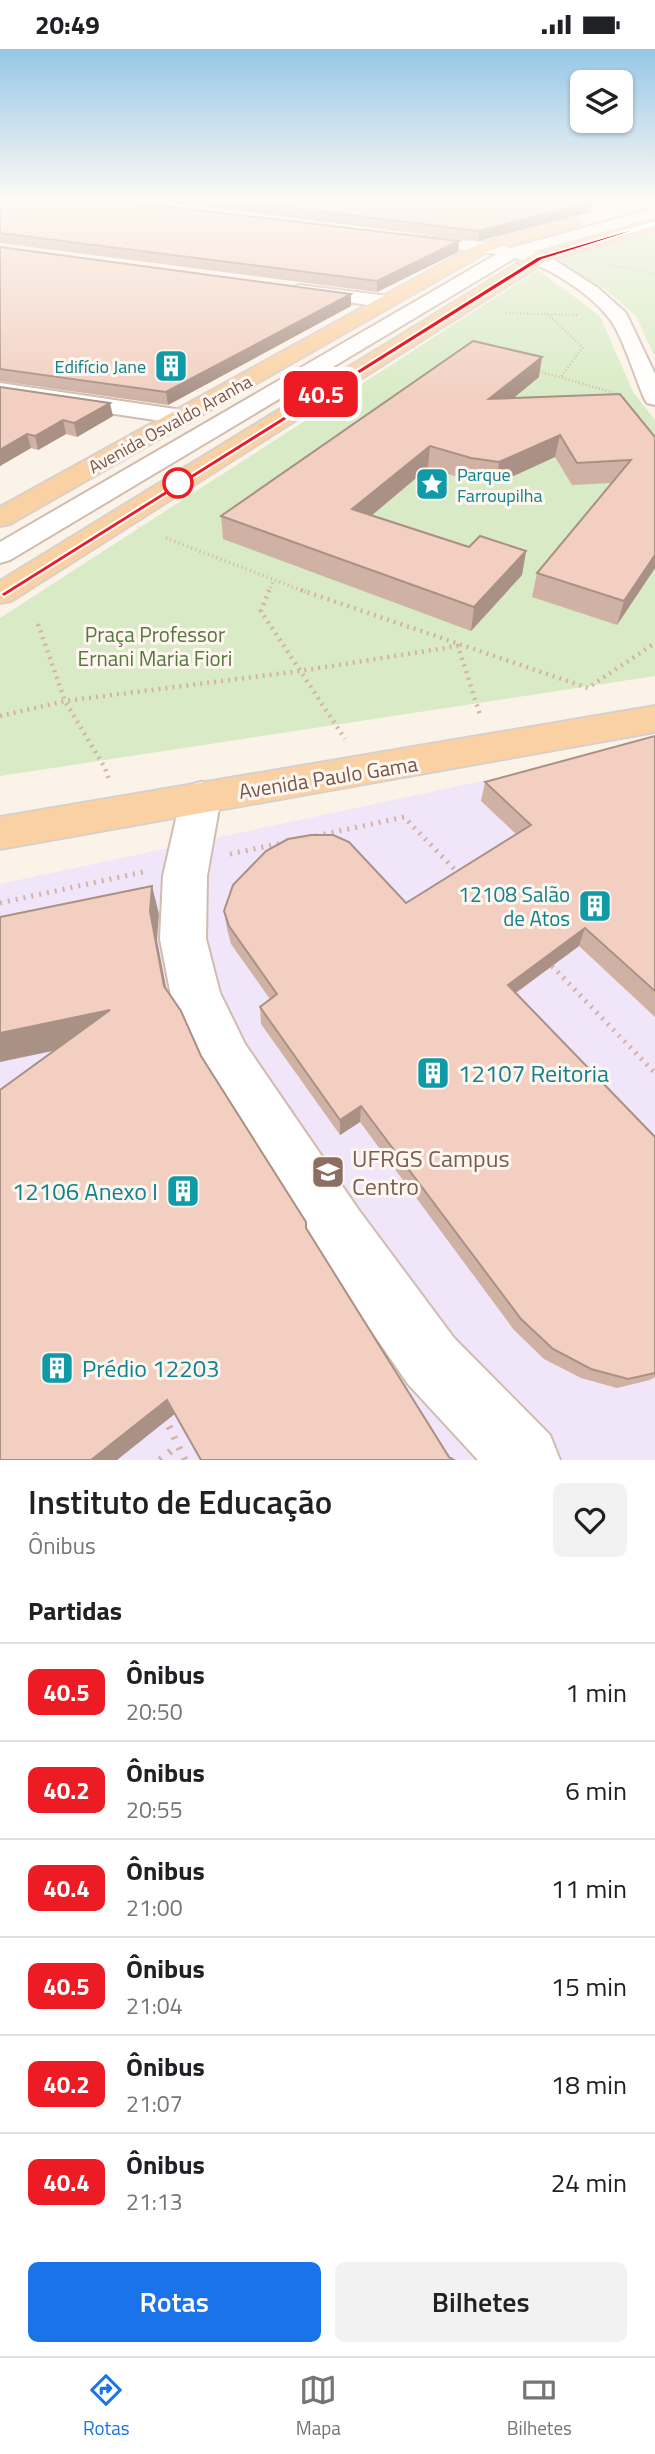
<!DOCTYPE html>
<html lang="pt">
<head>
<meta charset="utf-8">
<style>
	:root { --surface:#fff; --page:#f2f2f2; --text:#202124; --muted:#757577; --line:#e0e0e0; --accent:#1a73e8 }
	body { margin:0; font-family:"Titillium Web",sans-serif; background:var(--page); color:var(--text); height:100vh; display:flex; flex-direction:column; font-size:26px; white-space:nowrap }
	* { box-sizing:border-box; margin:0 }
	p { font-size:23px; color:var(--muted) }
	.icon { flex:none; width:38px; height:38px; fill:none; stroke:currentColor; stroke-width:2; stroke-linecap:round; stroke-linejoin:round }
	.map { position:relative; height:1411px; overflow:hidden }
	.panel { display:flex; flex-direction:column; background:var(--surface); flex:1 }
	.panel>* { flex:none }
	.badge { padding:0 14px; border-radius:10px; font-size:24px; line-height:46px }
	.buttons { position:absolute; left:570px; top:21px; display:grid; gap:14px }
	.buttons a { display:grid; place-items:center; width:63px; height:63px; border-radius:10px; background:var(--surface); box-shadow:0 2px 5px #0004; font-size:35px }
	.map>.badge { position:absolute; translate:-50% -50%; box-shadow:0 0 0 4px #fff }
	h2 { padding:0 28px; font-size:26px; line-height:63px }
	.round { display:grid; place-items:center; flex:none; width:74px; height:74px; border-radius:10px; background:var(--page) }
	.overview { display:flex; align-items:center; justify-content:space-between; height:119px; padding:0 28px }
	h1 { font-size:33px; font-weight:600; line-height:52px }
	.cta { display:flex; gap:14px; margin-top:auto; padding:14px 28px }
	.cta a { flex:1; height:80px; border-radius:10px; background:var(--accent); color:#fff; font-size:28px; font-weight:600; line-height:80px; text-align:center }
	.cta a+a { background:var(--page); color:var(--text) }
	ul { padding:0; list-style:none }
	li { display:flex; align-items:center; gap:21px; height:98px; padding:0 28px; border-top:2px solid var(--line) }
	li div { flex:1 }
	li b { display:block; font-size:26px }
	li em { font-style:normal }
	li .badge { min-width:77px; font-weight:700; text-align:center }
	.status { display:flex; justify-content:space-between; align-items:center; height:49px; padding:0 35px; background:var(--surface); direction:ltr }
	.status svg { height:19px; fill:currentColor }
	.menu { display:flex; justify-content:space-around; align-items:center; height:98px; border-top:2px solid var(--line); background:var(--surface); font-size:19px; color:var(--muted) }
	.menu a { display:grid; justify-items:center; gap:4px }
	.menu .on { color:var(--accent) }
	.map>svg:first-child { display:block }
</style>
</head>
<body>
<div class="status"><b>20:49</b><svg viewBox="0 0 49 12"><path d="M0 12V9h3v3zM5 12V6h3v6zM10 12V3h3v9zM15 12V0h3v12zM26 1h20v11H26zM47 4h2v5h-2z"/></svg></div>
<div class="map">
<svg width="655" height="1411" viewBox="0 0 655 1411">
	<rect width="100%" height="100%" fill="#fcf3e8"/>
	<path fill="#f0e5f9" d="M655,695V1411H0V835Z"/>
	<path fill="#d8ebc6" d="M655,180V308L636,267L605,240L557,212Z
		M538,221L600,267L633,343L655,371V627L0,727V569Z"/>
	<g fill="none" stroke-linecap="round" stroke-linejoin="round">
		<defs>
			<path id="minor" d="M655,159V168L532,203L545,205L598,239L626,264L655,325V356L647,354L644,349C635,328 622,285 609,269C590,244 545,215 515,209L10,511L0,514V493L497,205L405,194L399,192L397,189L399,186L484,193L511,199Z
				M299,236L388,247L397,253L388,259L293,245L290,241Z
				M0,334L182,361L190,363L194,368L190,373L182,375L0,348Z
				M201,733L215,737L221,748L207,827L206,890L220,944L245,995L358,1160L454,1289L550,1386L560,1411H478L408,1335L316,1202L209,1031L171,947L160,890L163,827L181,748L187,737Z"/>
			<path id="major" d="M575,169L580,170L582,173L580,176L490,201L10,475L0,477V458L478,195Z
				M655,170V180L545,213L11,552L0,554V532L533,205Z
				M655,657V683L0,800V768Z"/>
		</defs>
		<use href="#minor" stroke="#d1bcb0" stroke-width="4"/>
		<use href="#major" stroke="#d9d0cd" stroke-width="4"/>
		<path stroke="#d7b2a2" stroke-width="2" stroke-dasharray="1 2.5" stroke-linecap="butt" d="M610,216L655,225"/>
		<path stroke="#d7b2a2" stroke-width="2.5" stroke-dasharray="1 2.5" stroke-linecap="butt" d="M506,264L577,266
			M547,265L583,298L561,328
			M535,321L621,346"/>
		<path stroke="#d7b2a2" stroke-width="3.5" stroke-dasharray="1 3.5" stroke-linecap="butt" d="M166,489L306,543
			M269,543L273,532"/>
		<path stroke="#d7b2a2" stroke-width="4.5" stroke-dasharray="2 5" stroke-linecap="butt" d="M269,541L261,562L345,690
			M301,541L588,639L655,594
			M38,575L65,652L105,719L109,731
			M0,667L65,652L300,622L458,597L480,666"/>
		<path stroke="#d7b2a2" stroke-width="5" stroke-dasharray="2 6" stroke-linecap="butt" d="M316,787L404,768L459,825
			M230,805L287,793
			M0,854L143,823
			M552,917L655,1024"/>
		<path stroke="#d7b2a2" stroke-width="7" stroke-dasharray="2.5 9" stroke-linecap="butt" d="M164,1367L185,1411
			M160,1411L177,1397"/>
		<use href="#minor" fill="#fff" fill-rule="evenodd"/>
		<use href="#major" fill="#fad1a2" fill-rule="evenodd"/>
	</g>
	<path fill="#d0b2a5" d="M0,152L459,192L458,203L377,243L0,194Z
		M157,152H588L592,153L591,163L478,192Z
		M0,198L351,245V257L168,356L0,332Z
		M539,328L513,349L655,388V519L617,576L532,548L537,524L611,434L572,436L555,408L496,435L468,431L428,419L372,466L469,498L526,502L522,526L471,582L223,490L221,467Z
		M0,338L113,367L77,388L66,385L38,401L31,399L0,417Z
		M655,687V968L579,897L516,944L655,1088V1328L650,1331L617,1339L581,1329L544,1310L514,1281L360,1073L340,1086L261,975L260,958L270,950L231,895L227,880L224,862L406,854L516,785L481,752L485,733Z"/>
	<path fill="#a99186" d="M592,153L591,163L478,192L479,182Z
		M459,192L458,203L377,243V232Z
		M351,245V257L168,356L166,343Z
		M542,308L539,328L487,371L489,350Z
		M110,354L113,367L77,388L74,374Z
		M63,371L66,385L38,401L35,387Z
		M27,385L31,399L0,417V401Z
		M560,386L555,408L496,435L499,413Z
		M430,397L428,419L352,483V460Z
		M526,502L522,526L471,582L474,558Z
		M655,506V519L617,576L624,552Z
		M152,837L159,865L157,891L171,964L164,937L150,862Z
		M585,879L579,897L503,953L508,936Z
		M110,961L119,988L0,1013V984Z
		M361,1057L360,1073L340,1086V1071Z
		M167,1351L176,1364L117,1411H91Z"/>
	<path fill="#f2cfc0" stroke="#a99186" stroke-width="2" d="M0,152H120L459,192L377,232L0,184Z
		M234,152H588L592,153L479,182Z
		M0,198L351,245L166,343L0,320Z
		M473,292L542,308L489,350L620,345L655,388V506L624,552L537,524L631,411L577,414L560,386L499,413L471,409L430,397L352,460L469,498L480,487L526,502L474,558L221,467Z
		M0,338L110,354L74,374L63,371L35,387L27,385L0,401Z
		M655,687V942L585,879L508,936L655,1088V1324L628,1330L591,1320L553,1300L521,1270L361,1057L340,1071L260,958L277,945L229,877L224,862L233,836L266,802L288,790L311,786H333L349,793L406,854L531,776L485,733Z
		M152,837L150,862L164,937L181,962L201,1007L306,1173V1179L449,1408L454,1411H201L167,1351L91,1411H0V1041L110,961L0,984V868Z"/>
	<linearGradient id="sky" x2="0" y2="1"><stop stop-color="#96c7e7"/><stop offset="0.43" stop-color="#fefaf5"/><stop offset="1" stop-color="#fefaf5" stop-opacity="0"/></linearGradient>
	<rect width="655" height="350" fill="url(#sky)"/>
	<path fill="#ed1c24" stroke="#fff" stroke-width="2" d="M653,174L655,175L542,211L4,548L0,545L537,208Z"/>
	<defs>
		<symbol id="building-square" viewBox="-11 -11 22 22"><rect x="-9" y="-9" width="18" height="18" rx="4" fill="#0f9aa8" stroke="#fff7ef"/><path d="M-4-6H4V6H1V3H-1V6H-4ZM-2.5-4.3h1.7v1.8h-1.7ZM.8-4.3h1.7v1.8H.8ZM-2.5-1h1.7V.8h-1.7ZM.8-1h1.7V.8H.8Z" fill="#fff"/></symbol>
		<symbol id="sight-square" viewBox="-11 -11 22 22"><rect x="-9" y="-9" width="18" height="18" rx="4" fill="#0f9aa8" stroke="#fff7ef"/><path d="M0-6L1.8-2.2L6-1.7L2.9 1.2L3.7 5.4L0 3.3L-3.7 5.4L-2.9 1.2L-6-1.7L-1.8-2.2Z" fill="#fff"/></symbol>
		<symbol id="university-square" viewBox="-11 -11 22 22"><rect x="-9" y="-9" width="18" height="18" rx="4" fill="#8d6e63" stroke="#fff7ef"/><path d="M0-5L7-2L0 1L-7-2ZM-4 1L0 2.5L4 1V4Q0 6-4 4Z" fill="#fff"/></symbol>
	</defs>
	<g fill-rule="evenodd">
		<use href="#building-square" x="152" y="298" width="38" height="38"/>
		<use href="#sight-square" x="413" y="416" width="38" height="38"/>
		<use href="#building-square" x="576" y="838" width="38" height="38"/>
		<use href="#building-square" x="414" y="1005" width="38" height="38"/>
		<use href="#university-square" x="309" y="1104" width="38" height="38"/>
		<use href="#building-square" x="164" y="1123" width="38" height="38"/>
		<use href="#building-square" x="38" y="1300" width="38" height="38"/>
	</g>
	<circle fill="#fff" stroke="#ed1c24" stroke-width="3.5" cx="178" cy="434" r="14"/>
	<g text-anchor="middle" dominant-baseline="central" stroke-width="6" stroke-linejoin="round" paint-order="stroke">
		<g font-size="18" fill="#0d838f" stroke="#fff7ef" text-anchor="end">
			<text x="146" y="317">Edifício Jane</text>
			<text x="457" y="425" text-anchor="start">Parque<tspan x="457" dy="21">Farroupilha</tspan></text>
		</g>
		<g font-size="18" fill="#77574c" stroke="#fff7ef">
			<text transform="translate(170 375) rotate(-29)">Avenida Osvaldo Aranha</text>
		</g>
		<g font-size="21" fill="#557741" stroke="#fff7ef">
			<text x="155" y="585">Praça Professor<tspan x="155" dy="24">Ernani Maria Fiori</tspan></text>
		</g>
		<g font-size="21" fill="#77574c" stroke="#fff7ef">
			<text transform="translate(328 728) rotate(-9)">Avenida Paulo Gama</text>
		</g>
		<g font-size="21" fill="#0d838f" stroke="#fff7ef" text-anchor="end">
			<text x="570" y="845">12108 Salão<tspan x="570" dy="24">de Atos</tspan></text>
		</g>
		<g font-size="24" fill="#0d838f" stroke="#fff7ef" text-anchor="start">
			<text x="458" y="1024">12107 Reitoria</text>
			<text x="158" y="1142" text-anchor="end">12106 Anexo I</text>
			<text x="82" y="1319">Prédio 12203</text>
		</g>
		<g font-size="24" fill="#785e54" stroke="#fff7ef" text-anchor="start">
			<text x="352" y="1109">UFRGS Campus<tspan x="352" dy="28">Centro</tspan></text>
		</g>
	</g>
</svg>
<div class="buttons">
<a><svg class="icon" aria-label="layers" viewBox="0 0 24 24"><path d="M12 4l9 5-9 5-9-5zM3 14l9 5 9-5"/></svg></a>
</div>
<b class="badge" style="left:321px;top:345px;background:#ed1c24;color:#fff">40.5</b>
</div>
<section class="panel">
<div class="overview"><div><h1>Instituto de Educação</h1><p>Ônibus</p></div><a class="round"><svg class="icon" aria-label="heart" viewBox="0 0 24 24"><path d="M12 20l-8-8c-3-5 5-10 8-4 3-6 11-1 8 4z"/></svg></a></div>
<h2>Partidas</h2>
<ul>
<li><span class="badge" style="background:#ed1c24;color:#fff">40.5</span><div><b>Ônibus</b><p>20:50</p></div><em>1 min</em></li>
<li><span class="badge" style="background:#ed1c24;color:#fff">40.2</span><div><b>Ônibus</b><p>20:55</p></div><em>6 min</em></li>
<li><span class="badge" style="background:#ed1c24;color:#fff">40.4</span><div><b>Ônibus</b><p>21:00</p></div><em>11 min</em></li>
<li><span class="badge" style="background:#ed1c24;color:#fff">40.5</span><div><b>Ônibus</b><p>21:04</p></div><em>15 min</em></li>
<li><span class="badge" style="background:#ed1c24;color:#fff">40.2</span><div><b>Ônibus</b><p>21:07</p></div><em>18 min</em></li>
<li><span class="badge" style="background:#ed1c24;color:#fff">40.4</span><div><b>Ônibus</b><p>21:13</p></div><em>24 min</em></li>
</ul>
<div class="cta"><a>Rotas</a><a>Bilhetes</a></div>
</section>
<nav class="menu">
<a class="on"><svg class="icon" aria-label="directions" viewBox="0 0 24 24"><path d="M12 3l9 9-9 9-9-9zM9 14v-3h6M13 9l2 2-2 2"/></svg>Rotas</a>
<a><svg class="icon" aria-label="map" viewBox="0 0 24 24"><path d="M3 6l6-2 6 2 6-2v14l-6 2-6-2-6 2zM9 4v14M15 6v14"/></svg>Mapa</a>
<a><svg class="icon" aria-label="tickets" viewBox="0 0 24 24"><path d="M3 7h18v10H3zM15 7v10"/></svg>Bilhetes</a>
</nav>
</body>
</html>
